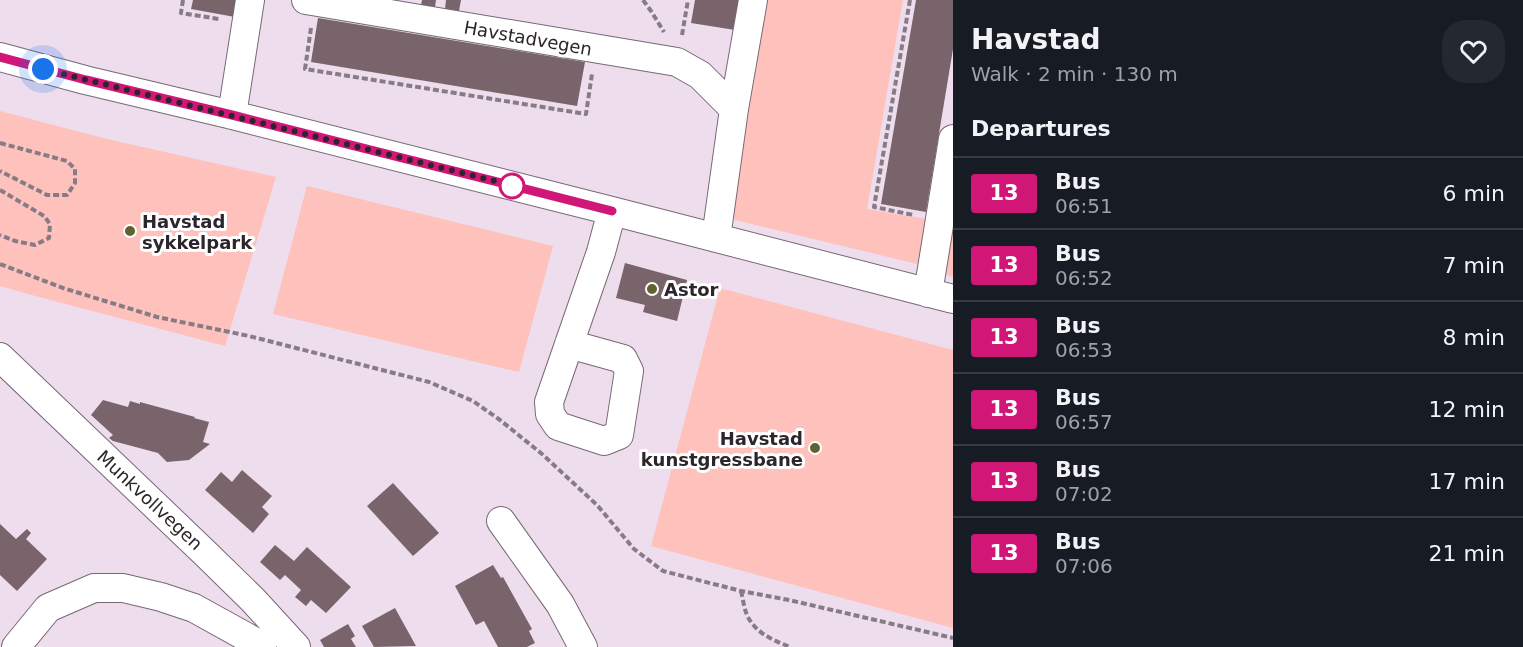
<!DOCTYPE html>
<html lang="en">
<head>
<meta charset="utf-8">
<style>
	:root { --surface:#171b24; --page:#242831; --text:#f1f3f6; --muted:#9ea1a6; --line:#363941 }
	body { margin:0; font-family:"DejaVu Sans",sans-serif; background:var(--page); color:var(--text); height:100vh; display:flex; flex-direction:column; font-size:22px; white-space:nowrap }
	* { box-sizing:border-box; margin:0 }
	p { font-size:20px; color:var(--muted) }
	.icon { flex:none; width:33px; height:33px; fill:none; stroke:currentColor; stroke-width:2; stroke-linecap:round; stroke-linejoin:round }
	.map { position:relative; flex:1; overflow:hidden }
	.details { display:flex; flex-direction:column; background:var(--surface); width:570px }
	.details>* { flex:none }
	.badge { padding:0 12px; border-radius:4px; font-size:21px; line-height:39px }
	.you { position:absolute; width:30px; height:30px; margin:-15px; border:4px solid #fff; border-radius:50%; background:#1a73e8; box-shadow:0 0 0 9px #1a73e833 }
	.map>.badge { position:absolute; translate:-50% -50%; box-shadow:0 0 0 3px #fff }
	h2 { padding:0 18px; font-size:22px; line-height:54px }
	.round { display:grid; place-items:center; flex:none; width:63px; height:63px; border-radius:24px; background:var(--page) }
	.head { display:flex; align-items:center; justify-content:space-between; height:102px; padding:0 18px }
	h1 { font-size:28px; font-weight:700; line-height:45px }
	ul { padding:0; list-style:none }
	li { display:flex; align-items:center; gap:18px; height:72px; padding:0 18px; border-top:2px solid var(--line) }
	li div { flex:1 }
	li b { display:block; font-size:22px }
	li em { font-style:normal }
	li .badge { min-width:66px; font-weight:700; text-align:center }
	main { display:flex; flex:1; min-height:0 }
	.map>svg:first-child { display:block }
</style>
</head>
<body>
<main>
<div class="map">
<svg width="953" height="647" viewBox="0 0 953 647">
	<rect width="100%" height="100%" fill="#eedded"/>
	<path fill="#fec1bb" d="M765,0H903L867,209L927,219L917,264L735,220L731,212Z
		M0,111L107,139L276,177L225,346L39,297L0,286Z
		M307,186L553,246L519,372L273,314Z
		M953,204V277L942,273Z
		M720,288L953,350V628L651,546Z"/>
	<path fill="#79646b" d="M193,0H238L235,17L191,9Z
		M422,0H436L435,7L421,5Z
		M446,0H461L459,11L445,9Z
		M695,0H741L735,30L691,23Z
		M916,0H953V49L926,212L881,204Z
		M318,18L585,62L577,106L311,62Z
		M625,263L687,280L677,321L643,312L645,305L616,298Z
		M103,400L128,407L130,401L140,404V402L195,417L194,418L209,422L203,442L210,444L189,460L167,462L158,453L113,441L109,438L113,435L91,415Z
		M242,470L272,496L262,507L269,514L253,533L205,490L221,472L232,482Z
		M393,483L439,533L413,556L367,506Z
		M0,524L16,539L27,529L31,533L26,539L47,559L17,591L0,575Z
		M275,545L294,561L307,547L351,587L326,613L311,600L306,606L295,597L301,590L285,575L280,580L260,562Z
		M493,565L501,578L503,577L532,629L529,631L535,643L527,647H498L484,621L476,625L455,586Z
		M395,608L416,646L374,647L362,626Z
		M348,624L355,636L351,639L356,647H324L320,640Z"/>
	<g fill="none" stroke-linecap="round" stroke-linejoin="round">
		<defs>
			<path id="minor" d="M306,0L677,62L700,75L734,109
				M0,57L85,80L232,115L612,211L953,299
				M232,115L250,0
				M716,238L734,109L753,0
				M928,293L953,139
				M569,344L623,359L629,371L619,435L604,441L558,426L550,414L549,402L601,252L612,211
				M0,357L207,555L253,600L296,647
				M501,521L560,604L583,647
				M16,647L48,608L94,588H123L161,597L194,608L259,644L262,647"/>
		</defs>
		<use href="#minor" stroke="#776876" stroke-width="30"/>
		<path stroke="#877c86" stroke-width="4" stroke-dasharray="6 3" stroke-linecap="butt" d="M183,0L181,13L219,19
			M643,0L651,11L664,32
			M910,0L874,207L914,215
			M311,28L305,69L586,114L592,74
			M682,35L688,0
			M0,143L67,161L75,169V183L67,195H47L0,171
			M0,190L44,216L50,224L49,238L35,245L15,241L0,235
			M0,264L63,288L157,317L249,336L429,382L473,401L500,420L542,454L597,505L634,549L663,571L741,591L789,600L953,638
			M741,591C743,599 744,608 747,615C755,633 773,640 790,647"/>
		<use href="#minor" stroke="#fff" stroke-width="28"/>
	</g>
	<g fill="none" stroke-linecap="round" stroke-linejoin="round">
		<defs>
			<path id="line" d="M0,57L86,80L232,115L612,211"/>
		</defs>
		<use href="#line" stroke="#fff" stroke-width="14"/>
		<use href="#line" stroke="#d01778" stroke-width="9"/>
		<path stroke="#2c252b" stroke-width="6" stroke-dasharray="0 10.8" d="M43,69L523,188L512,186"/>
	</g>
	<circle fill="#fff" stroke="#d01778" stroke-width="3" cx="512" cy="186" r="12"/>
	<g fill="#61622f" stroke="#fff" stroke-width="2">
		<circle cx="130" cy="231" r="6"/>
		<circle cx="652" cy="289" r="6"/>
		<circle cx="815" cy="448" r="6"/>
	</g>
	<g text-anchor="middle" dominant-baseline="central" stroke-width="6" stroke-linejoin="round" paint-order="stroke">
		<g font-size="18" fill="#2c252b" stroke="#fff">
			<text transform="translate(528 38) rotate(10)">Havstadvegen</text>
			<text transform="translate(150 500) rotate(43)">Munkvollvegen</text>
		</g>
		<g font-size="18" font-weight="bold" fill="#2c252b" stroke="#fff" text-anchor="start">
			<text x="142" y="221">Havstad<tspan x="142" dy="21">sykkelpark</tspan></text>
			<text x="664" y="289">Astor</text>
			<text x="803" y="438" text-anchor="end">Havstad<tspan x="803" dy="21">kunstgressbane</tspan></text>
		</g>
	</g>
</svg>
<div class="you" style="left:43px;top:69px"></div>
</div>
<section class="details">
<div class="head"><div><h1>Havstad</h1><p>Walk · 2 min · 130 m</p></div><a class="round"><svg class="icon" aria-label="heart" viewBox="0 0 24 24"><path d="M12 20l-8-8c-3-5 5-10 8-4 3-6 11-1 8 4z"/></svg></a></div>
<h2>Departures</h2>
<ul>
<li><span class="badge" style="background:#d01778;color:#fff">13</span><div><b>Bus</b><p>06:51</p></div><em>6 min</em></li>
<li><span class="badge" style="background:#d01778;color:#fff">13</span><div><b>Bus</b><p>06:52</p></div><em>7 min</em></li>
<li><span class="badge" style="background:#d01778;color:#fff">13</span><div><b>Bus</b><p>06:53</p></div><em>8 min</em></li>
<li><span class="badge" style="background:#d01778;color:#fff">13</span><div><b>Bus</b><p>06:57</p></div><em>12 min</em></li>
<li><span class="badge" style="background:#d01778;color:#fff">13</span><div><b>Bus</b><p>07:02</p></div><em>17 min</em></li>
<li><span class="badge" style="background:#d01778;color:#fff">13</span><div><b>Bus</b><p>07:06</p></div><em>21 min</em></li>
</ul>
</section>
</main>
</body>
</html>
